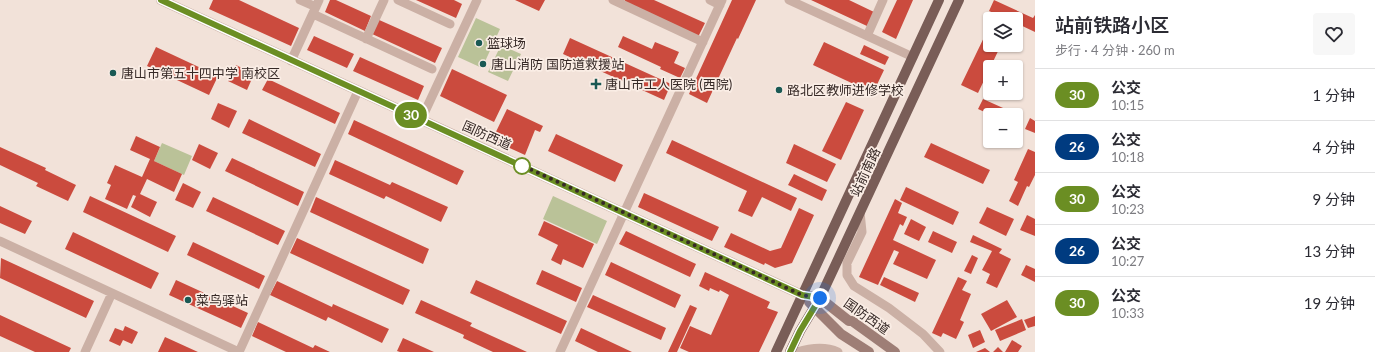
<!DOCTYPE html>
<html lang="zh">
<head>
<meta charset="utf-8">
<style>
	:root { --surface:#fff; --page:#f7f7f7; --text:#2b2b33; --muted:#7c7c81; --line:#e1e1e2 }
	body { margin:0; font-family:Lato,"Noto Sans SC",sans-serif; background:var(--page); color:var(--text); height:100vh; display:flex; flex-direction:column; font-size:15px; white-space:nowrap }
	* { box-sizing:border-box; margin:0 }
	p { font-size:13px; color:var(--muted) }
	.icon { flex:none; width:22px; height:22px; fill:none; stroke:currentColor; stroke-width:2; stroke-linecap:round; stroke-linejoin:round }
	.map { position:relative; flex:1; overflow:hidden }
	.drawer { display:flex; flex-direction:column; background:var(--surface); width:340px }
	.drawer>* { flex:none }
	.badge { padding:0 8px; border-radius:13px; font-size:14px; line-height:26px }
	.tools { position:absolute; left:983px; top:12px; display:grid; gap:8px }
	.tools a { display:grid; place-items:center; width:40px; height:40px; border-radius:4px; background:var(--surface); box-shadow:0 1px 3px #0004; font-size:20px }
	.you { position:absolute; width:20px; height:20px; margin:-10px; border:3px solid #fff; border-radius:50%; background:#1a73e8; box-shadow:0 0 0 6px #1a73e833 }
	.map>.badge { position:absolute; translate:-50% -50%; box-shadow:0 0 0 2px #fff }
	.round { display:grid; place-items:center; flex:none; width:42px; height:42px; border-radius:4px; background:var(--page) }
	.head { display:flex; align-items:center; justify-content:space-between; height:68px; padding:0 20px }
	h1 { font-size:19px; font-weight:600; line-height:30px }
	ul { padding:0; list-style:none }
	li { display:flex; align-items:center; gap:12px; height:52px; padding:0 20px; border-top:1px solid var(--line) }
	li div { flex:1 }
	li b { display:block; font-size:15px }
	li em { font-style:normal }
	li .badge { min-width:44px; font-weight:700; text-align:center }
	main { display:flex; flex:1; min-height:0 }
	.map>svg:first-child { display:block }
</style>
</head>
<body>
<main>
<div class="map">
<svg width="1035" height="352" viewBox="0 0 1035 352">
	<rect width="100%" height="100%" fill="#f2e2d9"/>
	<path fill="#bac298" d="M476,18L500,29L482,68L458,57Z
		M501,45L521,54L508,81L488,72Z
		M162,143L192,156L184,175L154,161Z
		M553,196L607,221L597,244L543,219Z"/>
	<path fill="#cb4b3e" d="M213,0H239L299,28L291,46L209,9Z
		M330,0H336L371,16L365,31L325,12Z
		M416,0H454L462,4L456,18Z
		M515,0H545L539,11Z
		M625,0H654L705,23L698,37L624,2Z
		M732,0H756L738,39L737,38L707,103L689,94Z
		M811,0H849L874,12L867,26Z
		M897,0H913L896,39L882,32Z
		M994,0L1033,18L1035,15V32L1016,23V19H1007L989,11Z
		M377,19L442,48L435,63L370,33Z
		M990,25V45H1001L978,93L961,85Z
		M314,36L354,54L347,68L307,50Z
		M623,36L652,49L655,42L679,52L674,63L685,68L680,78L660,69L661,67L618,47Z
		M570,38L671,84L664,100L563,54Z
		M824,42L884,70L873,93L813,65Z
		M864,45L889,57L885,65L860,54Z
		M156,47L218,76L209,95L147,66Z
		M360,57L424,86L418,100L353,71Z
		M236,65L254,74L247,90L228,81Z
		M452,69L507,95L494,122L440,96Z
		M268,79L340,113L335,124L262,90Z
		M983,99L1012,112L1011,115H991L978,109Z
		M846,102L864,110L841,160L822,151Z
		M218,103L237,111L229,128L211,119Z
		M507,109L543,126L540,132L535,130L525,155L492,140Z
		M1030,118L1035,121V133L1025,129Z
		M249,119L321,154L315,167L242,133Z
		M354,120L464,171L457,185L348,134Z
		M556,134L623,165L615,182L548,151Z
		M136,136L160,147L154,161L182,174L174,192L147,179L140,194L157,202L150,217L131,207L136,196L133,195L127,209L105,199L111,185L107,183L115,165L142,177L150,159L130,150Z
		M672,140L797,198L791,211L762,197L752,217L738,211L747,191L666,153Z
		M931,143L990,170L983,184L924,157Z
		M199,144L218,153L210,169L192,160Z
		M794,144L836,164L827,182L786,163Z
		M0,147L46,168L45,170L76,185L68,201L36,186L38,183L0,165Z
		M1028,149L1035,152V175L1029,187L1027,186L1018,206L1009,201L1018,182L1014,180Z
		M232,158L304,192L298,206L225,171Z
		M335,160L390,185L392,182L448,207L441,222L386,196L384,199L329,174Z
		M794,174L827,190L822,201L788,185Z
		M183,183L201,192L193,208L175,200Z
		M906,187L959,212L953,225L900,200Z
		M644,193L719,227L712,241L638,207Z
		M90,196L176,236L168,252L83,212Z
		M213,197L285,231L278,245L206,211Z
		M316,197L429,249L423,264L310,212Z
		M895,199L902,203L898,213L907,217L903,226L900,224L893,240L936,260L927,279L893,264L899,252L894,250L878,285L859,277Z
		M0,206L32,221L25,234L0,223Z
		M987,207L1014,219L1006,236L979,223Z
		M799,208L814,215L792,263L775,268L765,263L764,265L724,247L731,233L770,251L781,248Z
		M1027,215L1035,219V236L1020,230Z
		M911,219L926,227L919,241L904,234Z
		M544,221L594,244L583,268L563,259L561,265L551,260L558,245L538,235Z
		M626,231L696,264L690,277L619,244Z
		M933,231L957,242L952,253L928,242Z
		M73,232L159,273L151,289L65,249Z
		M973,235L1002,249L999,253L1011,259L997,288L986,283L990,274L982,270L992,251L970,242Z
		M297,238L410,290L403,305L290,253Z
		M193,242L265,276L259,289L187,255Z
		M972,255L978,258L971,274L964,271Z
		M1,258L94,301L86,318L0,278Z
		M611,262L681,295L675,308L605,275Z
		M1026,265L1035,269V282L1021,275Z
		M542,270L582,288L576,302L536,284Z
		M705,272L770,302L767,308L778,312L759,352H689L680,348L690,326L711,335L729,295L720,290L719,292L710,288L709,291L699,286Z
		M884,277L919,293L915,302L880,285Z
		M958,277L967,281L962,290L971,294L960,320L964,322L956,339L943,333L941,337L932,333Z
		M176,280L248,313L241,328L169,295Z
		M476,280L567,321L561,334L470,293Z
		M277,281L332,307L333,304L389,329L382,343L328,317L326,321L270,295Z
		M593,295L666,328L661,340L587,307Z
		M421,300L472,323L470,326L527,352H493L463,338L464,335L415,313Z
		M1007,300L1017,317L991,331L981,314Z
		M690,305L697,308L677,352H668Z
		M0,315L71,348L69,352H35L0,336Z
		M1035,316V326L1028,328L1024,320Z
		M1022,319L1026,330L1000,341L995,330Z
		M258,322L313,348L315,345L330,352H286L252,336Z
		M125,326L138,332L132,344L123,340L120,346L109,341L115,328L123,331Z
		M581,328L632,352H598L575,341Z
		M980,330L985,342L973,348L968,335Z
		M165,337L198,352H158Z
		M403,338L434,352H400L397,351Z
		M1012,340L1022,346L1018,352H1005Z
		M998,347L1003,352H993Z
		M985,348L990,352H976Z"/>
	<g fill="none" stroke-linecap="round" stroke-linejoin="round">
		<path stroke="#cbb0a5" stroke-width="9" d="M300,0L316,7
			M398,0L450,24
			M613,0L703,42
			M710,0L720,5
			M789,0L913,57
			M313,14L432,69
			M867,36L883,0
			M366,39L384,0
			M291,61L319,0
			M421,120L477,0
			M860,212L862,232L847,263V275L854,286L889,308L923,334L940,352
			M0,241L239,352
			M85,352L112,293
			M239,352L358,91
			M560,352L722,0
			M797,352C810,348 825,346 838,352"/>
		<path stroke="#cbb0a5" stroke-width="10" d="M161,0L802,295"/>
		<path stroke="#9e7e76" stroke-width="10" d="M802,295L820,298L849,321H852L895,352
			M809,302L841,334L869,352"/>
		<path stroke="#795d57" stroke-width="10" d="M776,352L939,0
			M790,352L800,331L820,298L959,0"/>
	</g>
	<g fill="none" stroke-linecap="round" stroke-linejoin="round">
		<defs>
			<path id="line" d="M161,0L802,295L820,298L800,331L790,352"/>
		</defs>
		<use href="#line" stroke="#fff" stroke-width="9"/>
		<use href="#line" stroke="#6b8e23" stroke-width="6"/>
		<path stroke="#362926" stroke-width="4" stroke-dasharray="0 7.2" d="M522,166L517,163L802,295L820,298"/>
	</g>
	<g fill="#1a5954" stroke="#faede5" stroke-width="1.5">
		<circle cx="479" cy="43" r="4"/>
		<circle cx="483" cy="64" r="4"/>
		<circle cx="113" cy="73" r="4"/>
		<path d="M594 78h4v4h4v4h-4v4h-4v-4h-4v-4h4z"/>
		<circle cx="779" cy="90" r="4"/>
		<circle cx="188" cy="300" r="4"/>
	</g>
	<circle fill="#fff" stroke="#6b8e23" stroke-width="2" cx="522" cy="166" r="8"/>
	<g text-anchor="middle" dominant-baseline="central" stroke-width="3.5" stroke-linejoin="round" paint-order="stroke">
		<g font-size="13" fill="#362926" stroke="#faede5" text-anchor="start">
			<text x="487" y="43">篮球场</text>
			<text x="491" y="64">唐山消防 国防道救援站</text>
			<text x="121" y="73">唐山市第五十四中学 南校区</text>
			<text x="605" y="84">唐山市工人医院 (西院)</text>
			<text x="787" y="90">路北区教师进修学校</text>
			<text x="196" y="300">菜鸟驿站</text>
		</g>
		<g font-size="13" fill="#362926" stroke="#faede5">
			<text transform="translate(487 135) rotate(24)">国防西道</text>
			<text transform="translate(865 172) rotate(-65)">站前南路</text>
			<text transform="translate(867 316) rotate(35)">国防西道</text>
		</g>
	</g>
</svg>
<div class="tools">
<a><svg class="icon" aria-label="layers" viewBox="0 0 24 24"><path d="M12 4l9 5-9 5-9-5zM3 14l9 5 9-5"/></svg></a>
<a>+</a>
<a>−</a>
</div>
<div class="you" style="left:820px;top:298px"></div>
<b class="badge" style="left:411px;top:115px;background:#6b8e23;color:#fff">30</b>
</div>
<section class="drawer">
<div class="head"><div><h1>站前铁路小区</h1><p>步行 · 4 分钟 · 260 m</p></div><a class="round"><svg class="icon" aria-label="heart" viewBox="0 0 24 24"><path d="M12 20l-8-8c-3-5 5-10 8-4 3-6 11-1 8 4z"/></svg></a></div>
<ul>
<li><span class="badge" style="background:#6b8e23;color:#fff">30</span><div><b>公交</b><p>10:15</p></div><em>1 分钟</em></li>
<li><span class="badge" style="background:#003b80;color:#fff">26</span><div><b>公交</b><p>10:18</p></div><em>4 分钟</em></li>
<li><span class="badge" style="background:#6b8e23;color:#fff">30</span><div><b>公交</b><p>10:23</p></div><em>9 分钟</em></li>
<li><span class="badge" style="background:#003b80;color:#fff">26</span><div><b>公交</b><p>10:27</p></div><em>13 分钟</em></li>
<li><span class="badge" style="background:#6b8e23;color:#fff">30</span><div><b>公交</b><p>10:33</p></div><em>19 分钟</em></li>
</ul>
</section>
</main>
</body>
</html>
